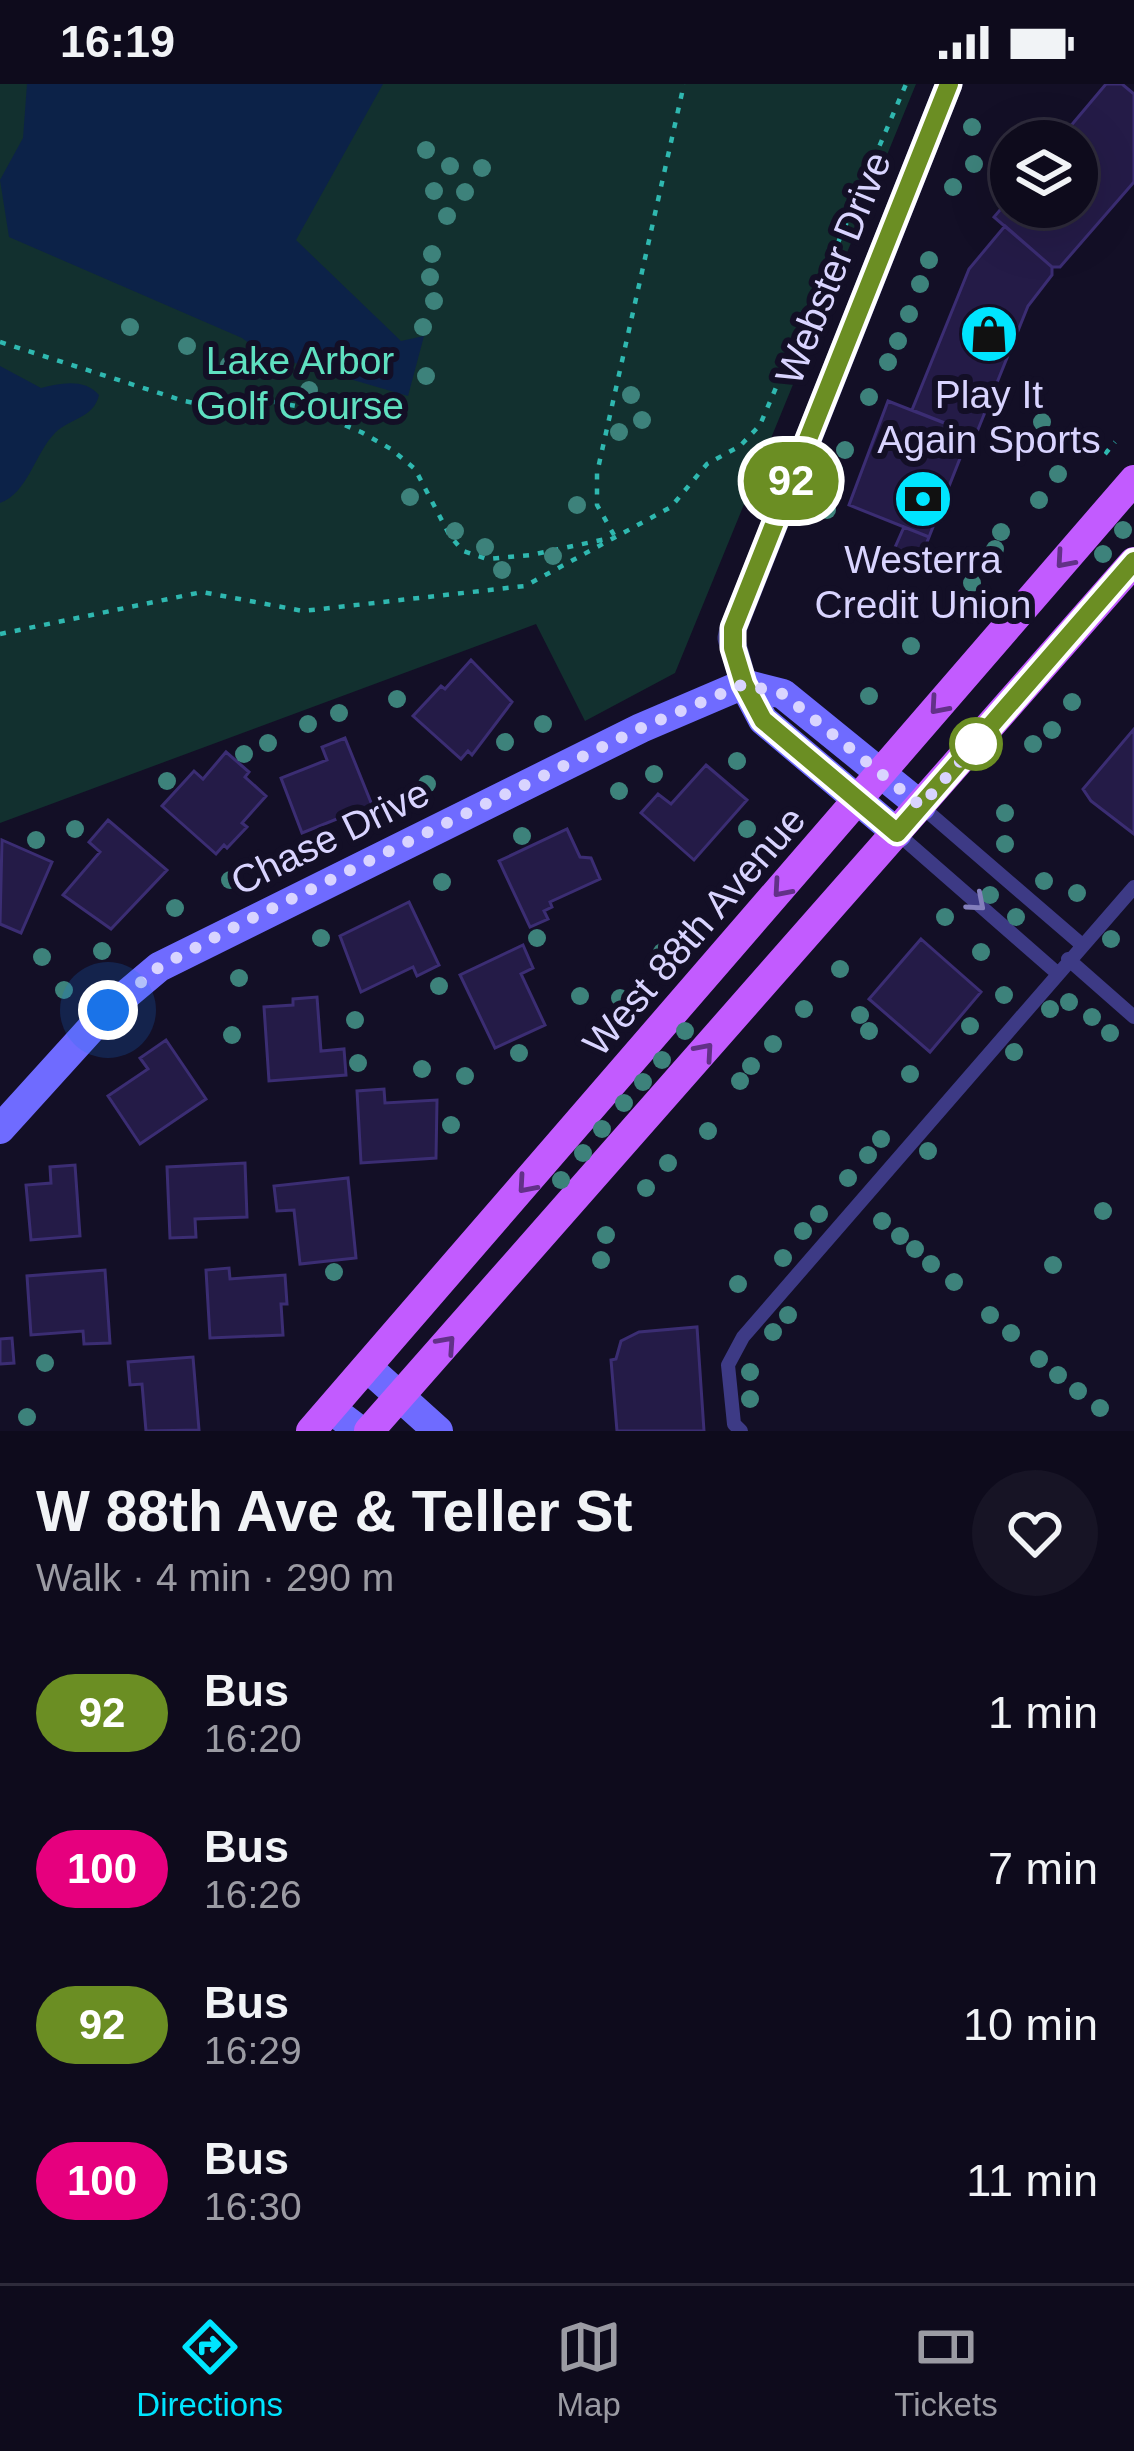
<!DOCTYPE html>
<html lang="en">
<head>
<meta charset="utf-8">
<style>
	:root { --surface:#0e0b1c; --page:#171425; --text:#f1f3f6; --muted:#9b9ba3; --line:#2e2b3b; --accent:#00e5ff }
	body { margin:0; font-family:Arial,sans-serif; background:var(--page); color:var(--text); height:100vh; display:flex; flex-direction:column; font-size:45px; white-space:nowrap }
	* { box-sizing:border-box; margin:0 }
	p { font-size:39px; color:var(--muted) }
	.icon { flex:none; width:66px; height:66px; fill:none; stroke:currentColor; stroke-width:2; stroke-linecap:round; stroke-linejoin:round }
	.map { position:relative; height:1347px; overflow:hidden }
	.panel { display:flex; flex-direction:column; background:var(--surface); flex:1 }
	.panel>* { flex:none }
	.badge { padding:0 24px; border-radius:39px; font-size:42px; line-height:78px }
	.controls { position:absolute; left:990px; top:36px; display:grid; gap:24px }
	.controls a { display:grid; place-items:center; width:108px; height:108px; border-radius:50%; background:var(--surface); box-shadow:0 12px 48px #0002,0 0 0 3px var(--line); font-size:60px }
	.you { position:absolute; width:60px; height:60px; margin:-30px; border:9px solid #fff; border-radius:50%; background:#1a73e8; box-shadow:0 0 0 18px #1a73e833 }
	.map>.badge { position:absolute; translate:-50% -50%; box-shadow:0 0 0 6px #fff }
	.round { display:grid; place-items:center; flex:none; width:126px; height:126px; border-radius:63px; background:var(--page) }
	.summary { display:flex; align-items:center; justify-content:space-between; height:204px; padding:0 36px }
	h1 { font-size:57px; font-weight:700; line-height:90px }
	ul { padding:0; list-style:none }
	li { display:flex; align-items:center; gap:36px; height:156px; padding:0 36px }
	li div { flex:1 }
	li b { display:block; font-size:45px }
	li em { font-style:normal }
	li .badge { min-width:132px; font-weight:700; text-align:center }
	.status { display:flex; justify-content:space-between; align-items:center; height:84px; padding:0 60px; background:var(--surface); direction:ltr }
	.status svg { height:33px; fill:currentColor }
	.dock { display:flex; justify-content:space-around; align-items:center; height:168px; border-top:3px solid var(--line); background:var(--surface); font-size:33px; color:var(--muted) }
	.dock a { display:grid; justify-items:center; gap:6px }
	.dock .current { color:var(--accent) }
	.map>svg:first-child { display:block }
</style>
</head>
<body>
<div class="status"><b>16:19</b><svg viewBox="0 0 49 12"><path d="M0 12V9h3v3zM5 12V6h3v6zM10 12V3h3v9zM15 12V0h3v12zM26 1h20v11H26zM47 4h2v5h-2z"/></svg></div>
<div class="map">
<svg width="1134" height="1347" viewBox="0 0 1134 1347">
	<rect width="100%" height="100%" fill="#130f26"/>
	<path fill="#12302f" d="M0,0H916L675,589L585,637L536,540L0,739Z"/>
	<path fill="#0c2248" d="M27,0H383L296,156L401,257L424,252L408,312L264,270L242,254L9,153L0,96L23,54Z
		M0,282L41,304C60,299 85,294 99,311C94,334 70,334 55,349C35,369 28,409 0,419Z"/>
	<path fill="#241b47" stroke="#3b2d73" stroke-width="3" d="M1106,0H1122L1134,10V98L1060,183H1052L994,133L1011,113V123H1077V57H1058Z
		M1005,142L1052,183V191L1028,222L977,348L970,349L912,326L969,185Z
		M888,317L970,349L929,453L849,421Z
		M904,443L929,453L919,478L893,468Z
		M471,576L512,618L472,671L468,667L461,675L413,632L441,602L445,605Z
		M1134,645V750L1091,717L1083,705Z
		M345,654L372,721L302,749L281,694L327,676L322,663Z
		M226,668L249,688L245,693L266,712L242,739L247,743L227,764L224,761L216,770L162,722L194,687L203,695Z
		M706,681L747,716L694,776L641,729L658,710L671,720Z
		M108,736L167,786L111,845L63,811L100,768L89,758Z
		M567,745L580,773L591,774L600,795L550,818L552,823L544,827L548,835L530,843L499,777Z
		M2,756L52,778L21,849L0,840Z
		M409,818L439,881L417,892L413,883L361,908L340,852Z
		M921,855L981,908L930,968L869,915Z
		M523,861L533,884L521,890L545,941L495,964L460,891Z
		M317,913L321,967L344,965L346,991L269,997L264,923L293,921V915Z
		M166,956L206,1015L140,1060L108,1012L148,985L140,974Z
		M384,1005L385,1019L437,1016L436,1074L361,1079L357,1007Z
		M245,1079L247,1133L195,1135L196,1153L170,1154L167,1083Z
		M75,1081L80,1152L31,1156L26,1101L51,1099L50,1083Z
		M348,1094L356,1174L300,1180L294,1126L277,1127L274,1102Z
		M229,1184L230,1195L285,1191L287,1220H281L283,1251L210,1254L206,1186Z
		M105,1186L110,1259L84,1260L83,1247L31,1251L27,1192Z
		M697,1243L704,1347H617L611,1276L616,1275L621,1257L639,1248Z
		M12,1254L14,1279L0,1280V1255Z
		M193,1273L199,1346L146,1347L142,1300L130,1301L128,1278Z"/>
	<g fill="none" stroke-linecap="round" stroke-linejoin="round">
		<path stroke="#2fb8b0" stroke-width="4.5" stroke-dasharray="6 9" stroke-linecap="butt" d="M0,258L184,317L232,326L274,318L302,323L361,348L391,365L415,385L450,452L463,467L487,475L531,471L606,455
			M1105,370L1115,358
			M614,451L597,421V389L684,0
			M0,550L202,508L303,527L525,502L671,423L707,380L740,362L760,341L906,0"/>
		<path stroke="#3d3a85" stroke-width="14" d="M921,722L1081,860
			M898,750L1057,889
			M1068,875L1134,933
			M741,1347L734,1340L728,1281L743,1253L1134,803"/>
		<path stroke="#3d3a85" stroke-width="27" d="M744,600L731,554L733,545L949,0"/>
		<path stroke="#6f6bff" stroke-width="30" d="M744,600L783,610L921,722
			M744,600L763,636L897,749
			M0,1045L108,926L159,883L641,644L744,600
			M367,1283L438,1347
			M331,1325L360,1347"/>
		<path stroke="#c25bff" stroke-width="30" d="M311,1347L1134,396
			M369,1347L1134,478"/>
	</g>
	<g fill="#3d827b">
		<circle cx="972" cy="43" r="9"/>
		<circle cx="426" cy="66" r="9"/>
		<circle cx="974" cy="80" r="9"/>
		<circle cx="450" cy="82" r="9"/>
		<circle cx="482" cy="84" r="9"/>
		<circle cx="953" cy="103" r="9"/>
		<circle cx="434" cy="107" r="9"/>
		<circle cx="465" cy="108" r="9"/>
		<circle cx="447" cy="132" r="9"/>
		<circle cx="432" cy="170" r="9"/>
		<circle cx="929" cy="176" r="9"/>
		<circle cx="430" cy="193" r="9"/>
		<circle cx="920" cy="200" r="9"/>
		<circle cx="434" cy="217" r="9"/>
		<circle cx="909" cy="230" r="9"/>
		<circle cx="130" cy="243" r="9"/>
		<circle cx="423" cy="243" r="9"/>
		<circle cx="898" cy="257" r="9"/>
		<circle cx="187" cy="262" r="9"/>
		<circle cx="888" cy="278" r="9"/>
		<circle cx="229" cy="281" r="9"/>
		<circle cx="426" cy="292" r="9"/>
		<circle cx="309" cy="306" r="9"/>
		<circle cx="631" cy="311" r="9"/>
		<circle cx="869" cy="313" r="9"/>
		<circle cx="396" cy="322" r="9"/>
		<circle cx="642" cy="336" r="9"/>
		<circle cx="1042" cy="338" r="9"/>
		<circle cx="619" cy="348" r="9"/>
		<circle cx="845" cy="366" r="9"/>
		<circle cx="834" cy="386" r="9"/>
		<circle cx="1058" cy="390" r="9"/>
		<circle cx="410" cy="413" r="9"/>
		<circle cx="1039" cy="416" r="9"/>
		<circle cx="577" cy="421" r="9"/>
		<circle cx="827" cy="426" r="9"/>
		<circle cx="1123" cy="446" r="9"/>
		<circle cx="455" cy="447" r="9"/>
		<circle cx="1001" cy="448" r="9"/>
		<circle cx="485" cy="463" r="9"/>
		<circle cx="995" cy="465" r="9"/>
		<circle cx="1103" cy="470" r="9"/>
		<circle cx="553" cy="472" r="9"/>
		<circle cx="502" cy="486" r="9"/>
		<circle cx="972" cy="499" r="9"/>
		<circle cx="911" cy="562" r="9"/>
		<circle cx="869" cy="612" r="9"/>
		<circle cx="397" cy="615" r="9"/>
		<circle cx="1072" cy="618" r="9"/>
		<circle cx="339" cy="629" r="9"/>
		<circle cx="308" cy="640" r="9"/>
		<circle cx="543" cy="640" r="9"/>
		<circle cx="1052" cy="646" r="9"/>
		<circle cx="505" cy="658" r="9"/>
		<circle cx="268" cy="659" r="9"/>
		<circle cx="1033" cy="660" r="9"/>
		<circle cx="244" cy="670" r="9"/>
		<circle cx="737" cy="677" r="9"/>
		<circle cx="654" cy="690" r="9"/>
		<circle cx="167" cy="697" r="9"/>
		<circle cx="427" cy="700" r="9"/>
		<circle cx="619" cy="707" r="9"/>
		<circle cx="1005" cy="729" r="9"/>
		<circle cx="75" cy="745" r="9"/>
		<circle cx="747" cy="745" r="9"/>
		<circle cx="522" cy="752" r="9"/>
		<circle cx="36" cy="756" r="9"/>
		<circle cx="320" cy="756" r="9"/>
		<circle cx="1005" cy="760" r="9"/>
		<circle cx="230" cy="796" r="9"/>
		<circle cx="1044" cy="797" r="9"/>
		<circle cx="442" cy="798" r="9"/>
		<circle cx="1077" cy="809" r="9"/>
		<circle cx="990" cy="811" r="9"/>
		<circle cx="175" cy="824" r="9"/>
		<circle cx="945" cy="833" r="9"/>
		<circle cx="1016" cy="833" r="9"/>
		<circle cx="321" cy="854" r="9"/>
		<circle cx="537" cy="854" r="9"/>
		<circle cx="1111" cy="855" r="9"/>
		<circle cx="102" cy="867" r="9"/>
		<circle cx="662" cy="868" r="9"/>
		<circle cx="981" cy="868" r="9"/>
		<circle cx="42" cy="873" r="9"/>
		<circle cx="840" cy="885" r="9"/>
		<circle cx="239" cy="894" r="9"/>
		<circle cx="439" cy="902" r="9"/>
		<circle cx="64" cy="906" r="9"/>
		<circle cx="1004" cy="911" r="9"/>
		<circle cx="580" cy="912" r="9"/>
		<circle cx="620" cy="914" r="9"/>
		<circle cx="1069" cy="918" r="9"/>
		<circle cx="804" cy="925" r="9"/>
		<circle cx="1050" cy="925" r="9"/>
		<circle cx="860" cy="931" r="9"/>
		<circle cx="1092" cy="933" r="9"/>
		<circle cx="355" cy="936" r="9"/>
		<circle cx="970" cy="942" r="9"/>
		<circle cx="685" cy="947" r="9"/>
		<circle cx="869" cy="947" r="9"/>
		<circle cx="1110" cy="949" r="9"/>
		<circle cx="232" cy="951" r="9"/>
		<circle cx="773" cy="960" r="9"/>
		<circle cx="1014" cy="968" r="9"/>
		<circle cx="519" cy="969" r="9"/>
		<circle cx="662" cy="976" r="9"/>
		<circle cx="358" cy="979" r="9"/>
		<circle cx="751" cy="982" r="9"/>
		<circle cx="422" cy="985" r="9"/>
		<circle cx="910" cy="990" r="9"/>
		<circle cx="465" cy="992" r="9"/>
		<circle cx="740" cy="997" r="9"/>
		<circle cx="643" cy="998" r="9"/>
		<circle cx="624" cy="1019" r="9"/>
		<circle cx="451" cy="1041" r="9"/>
		<circle cx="602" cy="1045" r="9"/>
		<circle cx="708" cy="1047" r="9"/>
		<circle cx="881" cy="1055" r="9"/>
		<circle cx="928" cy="1067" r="9"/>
		<circle cx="583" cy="1069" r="9"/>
		<circle cx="868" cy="1071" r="9"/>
		<circle cx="668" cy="1079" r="9"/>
		<circle cx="848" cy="1094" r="9"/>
		<circle cx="561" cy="1096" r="9"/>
		<circle cx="646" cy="1104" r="9"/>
		<circle cx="1103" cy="1127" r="9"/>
		<circle cx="819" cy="1130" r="9"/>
		<circle cx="882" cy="1137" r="9"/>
		<circle cx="803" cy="1147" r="9"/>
		<circle cx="606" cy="1151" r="9"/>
		<circle cx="900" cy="1152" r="9"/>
		<circle cx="915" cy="1165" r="9"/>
		<circle cx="783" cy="1174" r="9"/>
		<circle cx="601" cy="1176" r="9"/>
		<circle cx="931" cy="1180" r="9"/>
		<circle cx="1053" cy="1181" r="9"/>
		<circle cx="334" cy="1188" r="9"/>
		<circle cx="954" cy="1198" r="9"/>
		<circle cx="738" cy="1200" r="9"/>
		<circle cx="788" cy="1231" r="9"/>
		<circle cx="990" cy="1231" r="9"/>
		<circle cx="773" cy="1248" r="9"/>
		<circle cx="1011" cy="1249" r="9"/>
		<circle cx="1039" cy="1275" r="9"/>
		<circle cx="45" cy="1279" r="9"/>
		<circle cx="750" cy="1288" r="9"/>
		<circle cx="1058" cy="1291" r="9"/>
		<circle cx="1078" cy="1307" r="9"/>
		<circle cx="750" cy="1315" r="9"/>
		<circle cx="1100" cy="1324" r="9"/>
		<circle cx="27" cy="1333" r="9"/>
	</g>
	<defs><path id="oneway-chevron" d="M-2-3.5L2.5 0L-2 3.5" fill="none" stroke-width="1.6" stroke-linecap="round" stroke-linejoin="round" transform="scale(3)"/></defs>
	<g stroke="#623188">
		<use href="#oneway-chevron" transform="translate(1064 476) rotate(131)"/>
		<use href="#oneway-chevron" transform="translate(938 622) rotate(131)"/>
		<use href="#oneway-chevron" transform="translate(781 805) rotate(131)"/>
		<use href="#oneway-chevron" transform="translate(705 967) rotate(-49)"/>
		<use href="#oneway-chevron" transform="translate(526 1101) rotate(131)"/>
		<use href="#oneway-chevron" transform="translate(447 1260) rotate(-48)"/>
	</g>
	<use stroke="#837fbc" href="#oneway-chevron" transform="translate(977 819) rotate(41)"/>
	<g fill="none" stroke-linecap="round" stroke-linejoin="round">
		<defs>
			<path id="line" d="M949,0L733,544V564L744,600L763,636L897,749L1134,477"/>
		</defs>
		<use href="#line" stroke="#fff" stroke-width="27"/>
		<use href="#line" stroke="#6b8e23" stroke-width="18"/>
		<path stroke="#d9d4ff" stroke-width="12" stroke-dasharray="0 21.6" d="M108,926L159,883L242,839L641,644L744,600L783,610L921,722L980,655L976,660"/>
	</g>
	<defs>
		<symbol id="shop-disc" viewBox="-11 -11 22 22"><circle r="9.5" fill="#00e5ff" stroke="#130f26"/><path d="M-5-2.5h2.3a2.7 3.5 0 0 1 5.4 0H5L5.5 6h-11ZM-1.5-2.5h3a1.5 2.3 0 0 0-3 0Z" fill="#111"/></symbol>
		<symbol id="bank-disc" viewBox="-11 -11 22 22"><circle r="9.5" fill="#00e5ff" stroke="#130f26"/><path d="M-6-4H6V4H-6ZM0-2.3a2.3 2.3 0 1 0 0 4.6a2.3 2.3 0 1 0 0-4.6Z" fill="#111"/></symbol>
	</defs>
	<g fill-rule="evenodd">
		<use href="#shop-disc" x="956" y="217" width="66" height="66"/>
		<use href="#bank-disc" x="890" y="382" width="66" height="66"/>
	</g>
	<circle fill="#fff" stroke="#6b8e23" stroke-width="6" cx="976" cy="660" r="24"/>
	<g text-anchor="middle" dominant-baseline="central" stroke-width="12" stroke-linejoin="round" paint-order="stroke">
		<g font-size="39" fill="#d9d4ff" stroke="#130f26">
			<text transform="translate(833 184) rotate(-68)">Webster Drive</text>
			<text transform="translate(330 753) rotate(-26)">Chase Drive</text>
			<text transform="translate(694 847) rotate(-49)">West 88th Avenue</text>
		</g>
		<g font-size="39" fill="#5fe0c0" stroke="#130f26">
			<text x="300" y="276">Lake Arbor<tspan x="300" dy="45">Golf Course</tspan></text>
		</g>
		<g font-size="39" fill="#d9d4ff" stroke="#130f26">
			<text x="989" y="310">Play It<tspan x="989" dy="45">Again Sports</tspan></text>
			<text x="923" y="475">Westerra<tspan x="923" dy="45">Credit Union</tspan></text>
		</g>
	</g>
</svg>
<div class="controls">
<a><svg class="icon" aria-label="layers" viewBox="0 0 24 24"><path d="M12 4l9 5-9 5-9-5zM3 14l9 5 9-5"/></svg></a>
</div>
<div class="you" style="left:108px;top:926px"></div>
<b class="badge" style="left:791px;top:397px;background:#6b8e23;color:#fff">92</b>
</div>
<section class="panel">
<div class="summary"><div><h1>W 88th Ave &amp; Teller St</h1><p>Walk · 4 min · 290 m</p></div><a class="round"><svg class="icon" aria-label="heart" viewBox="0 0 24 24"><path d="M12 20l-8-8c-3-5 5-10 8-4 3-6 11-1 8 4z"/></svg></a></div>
<ul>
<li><span class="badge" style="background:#6b8e23;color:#fff">92</span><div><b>Bus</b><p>16:20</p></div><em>1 min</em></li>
<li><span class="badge" style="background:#e6007e;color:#fff">100</span><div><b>Bus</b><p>16:26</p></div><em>7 min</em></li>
<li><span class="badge" style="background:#6b8e23;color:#fff">92</span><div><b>Bus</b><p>16:29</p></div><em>10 min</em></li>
<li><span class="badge" style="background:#e6007e;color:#fff">100</span><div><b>Bus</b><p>16:30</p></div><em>11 min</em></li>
</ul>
</section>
<nav class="dock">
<a class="current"><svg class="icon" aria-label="directions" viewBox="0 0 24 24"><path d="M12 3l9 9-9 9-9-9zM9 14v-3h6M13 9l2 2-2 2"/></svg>Directions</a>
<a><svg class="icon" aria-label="map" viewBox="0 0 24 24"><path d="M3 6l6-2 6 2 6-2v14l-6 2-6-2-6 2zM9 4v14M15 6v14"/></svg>Map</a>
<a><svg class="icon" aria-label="tickets" viewBox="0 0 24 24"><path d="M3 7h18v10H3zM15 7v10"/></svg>Tickets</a>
</nav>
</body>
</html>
